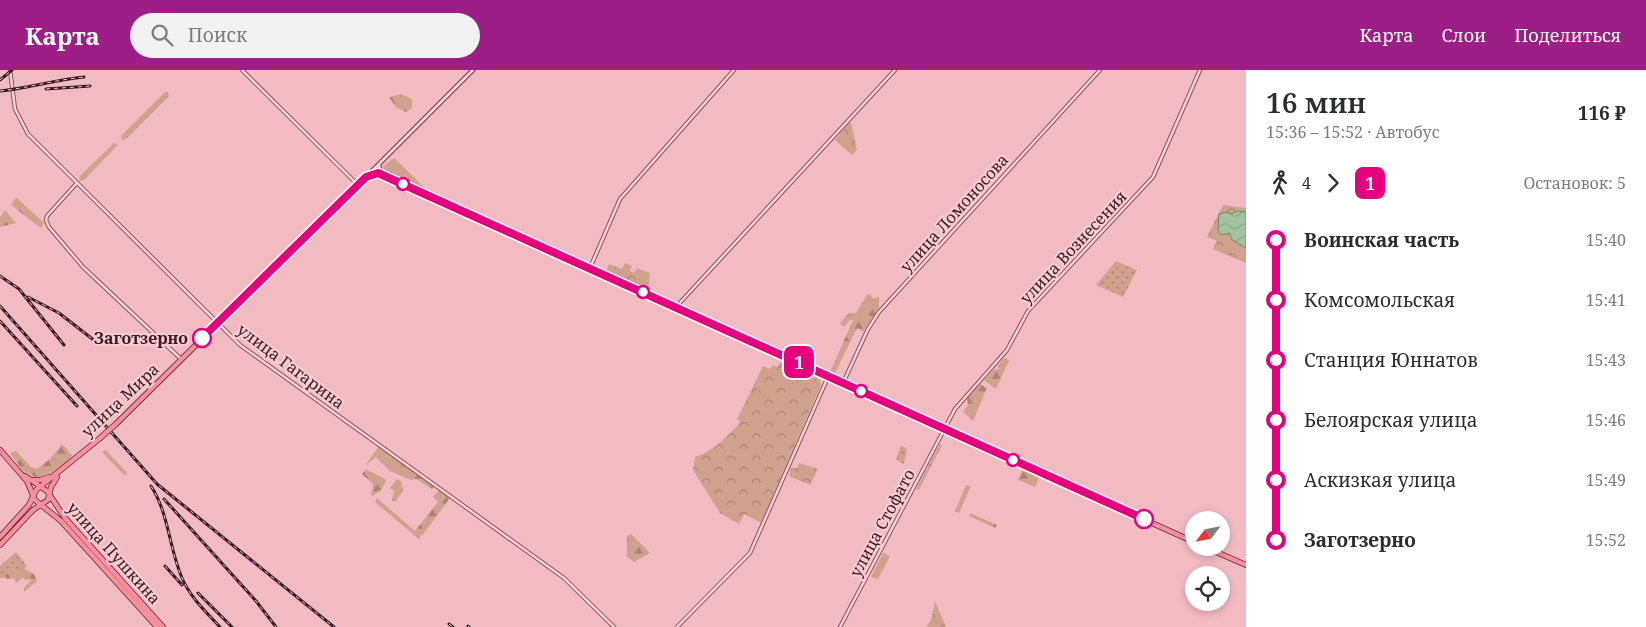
<!DOCTYPE html>
<html lang="ru">
<head>
<meta charset="utf-8">
<style>
	:root { --surface:#fff; --page:#f2f2f3; --text:#2b2b33; --muted:#7c7c81; --accent:#9e1e87 }
	body { margin:0; font-family:"Noto Serif",serif; background:var(--page); color:var(--text); height:100vh; display:flex; flex-direction:column; font-size:19px; white-space:nowrap }
	* { box-sizing:border-box; margin:0 }
	p { font-size:16px; color:var(--muted) }
	.icon { flex:none; width:28px; height:28px; fill:none; stroke:currentColor; stroke-width:2; stroke-linecap:round; stroke-linejoin:round }
	.map { position:relative; flex:1; overflow:hidden }
	.panel { display:flex; flex-direction:column; background:var(--surface); width:400px }
	.panel>* { flex:none }
	.badge { padding:0 10px; border-radius:8px; font-size:18px; line-height:32px }
	.needle { width:32px; rotate:238deg }
	.tools { position:absolute; left:1185px; top:441px; display:grid; gap:10px }
	.tools a { display:grid; place-items:center; width:45px; height:45px; border-radius:50%; background:var(--surface); box-shadow:0 2px 8px #0003; font-size:25px }
	.map>.badge { position:absolute; translate:-50% -50%; box-shadow:0 0 0 2px #fff }
	.legs { display:flex; align-items:center; gap:8px; height:55px; padding:0 20px; font-size:16px }
	.legs p { margin-inline-start:auto }
	.head { display:flex; align-items:center; justify-content:space-between; height:85px; padding:0 20px }
	h1 { font-size:28px; font-weight:600; line-height:38px }
	ul { padding:0 20px; list-style:none }
	li { display:flex; align-items:center; gap:18px; height:60px; font-size:19px }
	li i { display:grid; place-items:center; width:8px; height:100%; margin:0 6px; background:currentColor }
	li i::after { content:''; width:12px; height:12px; margin:-6px; border:4px solid; border-radius:50%; background:var(--surface) }
	li p { margin-inline-start:auto }
	li:first-child i { background:linear-gradient(#0000 50%,currentColor 0) }
	li:last-child i { background:linear-gradient(currentColor 50%,#0000 0) }
	header { display:flex; align-items:center; gap:30px; box-sizing:border-box; height:70px; padding:0 25px; background:var(--accent); color:#fff }
	header strong { font-size:24px }
	nav { display:flex; gap:28px; margin-inline-start:auto; font-size:18px }
	.search { width:350px; height:45px; background:var(--page); display:flex; align-items:center; gap:12px; box-sizing:border-box; padding:0 18px; border-radius:28px; color:var(--muted); font-size:19px }
	main { display:flex; flex:1; min-height:0 }
	.map>svg:first-child { display:block }
</style>
</head>
<body>
<header>
<strong>Карта</strong>
<div class="search"><svg class="icon" aria-label="search" viewBox="0 0 24 24"><circle cx="10" cy="10" r="6"/><path d="M15 15l6 6"/></svg>Поиск</div>
<nav><a>Карта</a><a>Слои</a><a>Поделиться</a></nav>
</header>
<main>
<div class="map">
<svg width="1246" height="557" viewBox="0 0 1246 557">
	<defs>
		<pattern id="grass-dots" width="8" height="8" patternUnits="userSpaceOnUse" patternTransform="scale(1.25)"><rect width="8" height="8" fill="#d0a28e"/><path d="M2 2h.1M6 6h.1" fill="none" stroke="#aa8374" stroke-width="1.8" stroke-linecap="round"/></pattern>
		<pattern id="forest-firs" width="22" height="20" patternUnits="userSpaceOnUse" patternTransform="scale(1.25)"><rect width="22" height="20" fill="#d0a28e"/><path d="M5 1l3.5 6h-7zM16 11l3.5 6h-7z" fill="#aa8374"/></pattern>
		<pattern id="park-crowns" width="20" height="18" patternUnits="userSpaceOnUse" patternTransform="scale(1.25)"><rect width="20" height="18" fill="#d0a28e"/><path d="M2 6a3 3 0 1 1 6 0M12 15a3 3 0 1 1 6 0" fill="none" stroke="#aa8374"/></pattern>
		<pattern id="water-waves" width="16" height="10" patternUnits="userSpaceOnUse" patternTransform="scale(1.25)"><rect width="16" height="10" fill="#a3c2a0"/><path d="M0 5q4-4 8 0t8 0" fill="none" stroke="#8da68a"/></pattern>
	</defs>
	<rect width="100%" height="100%" fill="#f2bbc1"/>
	<path fill="url(#grass-dots)" d="M165,22H168L169,26L127,68L122,71L121,66Z
		M114,73L118,75L84,110L79,111L80,106Z
		M1116,191L1137,200L1123,227L1096,215Z
		M901,375L907,379L904,394L896,390Z
		M16,482L27,496L19,502L11,499L5,508H0V496Z"/>
	<path fill="url(#forest-firs)" d="M401,24L412,29V38L406,42L396,37L389,27Z
		M394,88L425,118L423,120L385,103L383,96Z
		M16,127L44,153L41,158L11,135Z
		M5,140L16,153L0,157V147Z
		M870,224L873,229L879,227V238L863,262L858,258L855,262L835,303L832,302L831,300L853,250H850L844,257L840,253L849,243H856L867,225Z
		M1004,288L1009,290L996,319L984,310L993,300L1000,299L997,296Z
		M980,314L987,318L973,351L963,342L968,335L967,328Z
		M62,374L72,385L71,388L54,402L37,408L22,400L10,383L16,381L31,397L37,399L50,389Z
		M940,374L942,375L919,420L916,419Z
		M379,376L434,416L432,419L416,409L411,410L390,401L376,387L365,396Z
		M106,380L128,404L124,405L102,382Z
		M366,399L385,409L386,411L382,419L373,426L371,425L373,414L362,404Z
		M1023,399L1040,406L1035,417L1018,410Z
		M397,409L401,411L403,421L395,432L392,430L394,421L390,418Z
		M966,415L971,416L959,443L955,441Z
		M439,420L450,428L422,466L420,465V470L375,432L377,428L415,461L438,432L433,427Z
		M970,443L972,444L997,455L995,458L969,446Z
		M631,464L650,483L634,492L627,487V466Z
		M883,483L890,486L878,509L871,507Z
		M23,498L34,504L37,511L24,522V518L32,509L26,510L23,508L16,513L14,508L7,509L5,506L11,499L19,502Z"/>
	<path fill="url(#park-crowns)" d="M849,53H851L857,80L852,85L835,70Z
		M1223,135L1246,138V193L1213,179L1217,171L1207,167Z
		M625,193L632,196L630,201L634,203L637,198L650,203L648,220L606,201L609,194L622,199Z
		M781,292L820,310L821,315L761,453L744,444L739,454L720,443L693,400L695,387C714,381 725,368 739,354L740,351L737,349L763,296L770,299L773,295L777,297Z
		M799,393L818,399L810,415L789,406L791,398H797Z
		M935,531L946,557H926L931,550Z"/>
	<path fill="#d0a28e" d="M759,316V333L751,344L746,342Z"/>
	<path fill="url(#water-waves)" stroke="#699067" d="M1237,141L1246,142V178L1231,169L1230,163L1221,165L1218,161L1219,144L1227,142L1232,144Z"/>
	<g fill="none" stroke-linecap="round" stroke-linejoin="round">
		<defs>
			<path id="tertiary" d="M10,0L15,39L28,64L240,275L564,508L614,557
				M242,0L358,115
				M76,114L47,146L46,150L49,157L83,197L181,289
				M590,198L620,129L734,0
				M676,237L895,0
				M843,313L868,259L879,242L1100,0
				M677,557L750,483L828,307
				M840,557L955,339L1007,280L1028,241L1153,107L1200,0"/>
			<path id="secondary" d="M379,95L380,102L384,105
				M369,104L473,0"/>
			<path id="primary" d="M116,354L366,107L376,103L1194,472
				M0,380L27,411L35,430L61,451L157,557
				M25,406L47,421L65,448L163,557
				M31,410H40L50,407
				M0,467L29,435L36,420L99,369
				M0,475L33,440L48,430L51,417L57,407
				M1207,478L1246,495"/>
		</defs>
		<use href="#tertiary" stroke="#8a5363" stroke-width="4.5"/>
		<use href="#secondary" stroke="#6b3747" stroke-width="5"/>
		<use href="#primary" stroke="#572939" stroke-width="6"/>
		<use href="#tertiary" stroke="#fccfd4" stroke-width="2.5"/>
		<use href="#secondary" stroke="#fccfd4" stroke-width="3"/>
		<use href="#primary" stroke="#fa8e9b" stroke-width="4.5"/>
		<defs>
			<path id="rail" d="M0,10L12,0
				M46,19L90,16
				M0,21C28,18 55,10 84,7
				M0,206L19,219L64,275
				M28,227L59,243L95,271
				M0,236L157,414L334,557
				M0,251L77,336
				M151,416C169,444 169,478 182,508C190,527 206,542 220,557
				M164,429L256,531L276,557
				M165,496L182,515
				M198,523L232,557
				M449,554L453,557
				M468,556L469,557"/>
		</defs>
		<use href="#rail" stroke="#381a24" stroke-width="3"/>
		<use href="#rail" stroke="#f8cbd0" stroke-width="1" stroke-dasharray="4" stroke-linecap="butt"/>
		<defs>
			<path id="primary-bridge" d="M99,369L116,354"/>
		</defs>
		<use href="#primary-bridge" stroke="#572939" stroke-width="6" stroke-linecap="butt"/>
		<use href="#primary-bridge" stroke="#fa8e9b" stroke-width="4.5"/>
	</g>
	<g fill="none" stroke-linecap="round" stroke-linejoin="round">
		<defs>
			<path id="line-1" d="M202,268L366,107L378,103L1144,449"/>
		</defs>
		<use href="#line-1" stroke="#fff" stroke-width="11"/>
		<use href="#line-1" stroke="#e6007e" stroke-width="8"/>
	</g>
	<g fill="#fff" stroke="#e6007e" stroke-width="2.5">
		<circle cx="403" cy="114" r="6"/>
		<circle cx="643" cy="222" r="6"/>
		<circle cx="202" cy="268" r="9"/>
		<circle cx="861" cy="321" r="6"/>
		<circle cx="1013" cy="390" r="6"/>
		<circle cx="1144" cy="449" r="9"/>
	</g>
	<g text-anchor="middle" dominant-baseline="central" stroke-width="4.5" stroke-linejoin="round" paint-order="stroke">
		<g font-size="16" fill="#381a24" stroke="#f8cbd0">
			<text transform="translate(954 143) rotate(-48)">улица Ломоносова</text>
			<text transform="translate(1073 177) rotate(-47)">улица Вознесения</text>
			<text transform="translate(291 296) rotate(37)">улица Гагарина</text>
			<text transform="translate(120 330) rotate(-43)">улица Мира</text>
			<text transform="translate(882 453) rotate(-62)">улица Стофато</text>
			<text transform="translate(114 483) rotate(48)">улица Пушкина</text>
		</g>
		<g font-size="16" font-weight="bold" fill="#381a24" stroke="#f8cbd0" text-anchor="end">
			<text x="188" y="268">Заготзерно</text>
		</g>
	</g>
</svg>
<div class="tools">
<a><svg class="needle" viewBox="-14 -14 28 28"><path d="M0-13l5 13h-10z" fill="#e53935"/><path d="M0 13l5-13h-10z" fill="#7c7c81"/></svg></a>
<a><svg class="icon" aria-label="locate" viewBox="0 0 24 24"><circle cx="12" cy="12" r="6"/><path d="M12 2v4M12 18v4M2 12h4M18 12h4"/></svg></a>
</div>
<b class="badge" style="left:799px;top:292px;background:#e6007e;color:#fff">1</b>
</div>
<section class="panel">
<div class="head"><div><h1>16 мин</h1><p>15:36 – 15:52 · Автобус</p></div><b>116 ₽</b></div>
<div class="legs"><svg class="icon" aria-label="walk" viewBox="0 0 24 24"><circle cx="13" cy="4" r="2"/><path d="M13 8l-2 6 4 7M11 14l-3 7M7 12l3-4h3l4 4"/></svg>4<svg class="icon" aria-label="forward" viewBox="0 0 24 24"><path d="M9 5l7 7-7 7"/></svg><b class="badge" style="background:#e6007e;color:#fff">1</b><p>Остановок: 5</p></div>
<ul>
<li><i style="color:#e6007e"></i><b>Воинская часть</b><p>15:40</p></li>
<li><i style="color:#e6007e"></i><span>Комсомольская</span><p>15:41</p></li>
<li><i style="color:#e6007e"></i><span>Станция Юннатов</span><p>15:43</p></li>
<li><i style="color:#e6007e"></i><span>Белоярская улица</span><p>15:46</p></li>
<li><i style="color:#e6007e"></i><span>Аскизкая улица</span><p>15:49</p></li>
<li><i style="color:#e6007e"></i><b>Заготзерно</b><p>15:52</p></li>
</ul>
</section>
</main>
</body>
</html>
